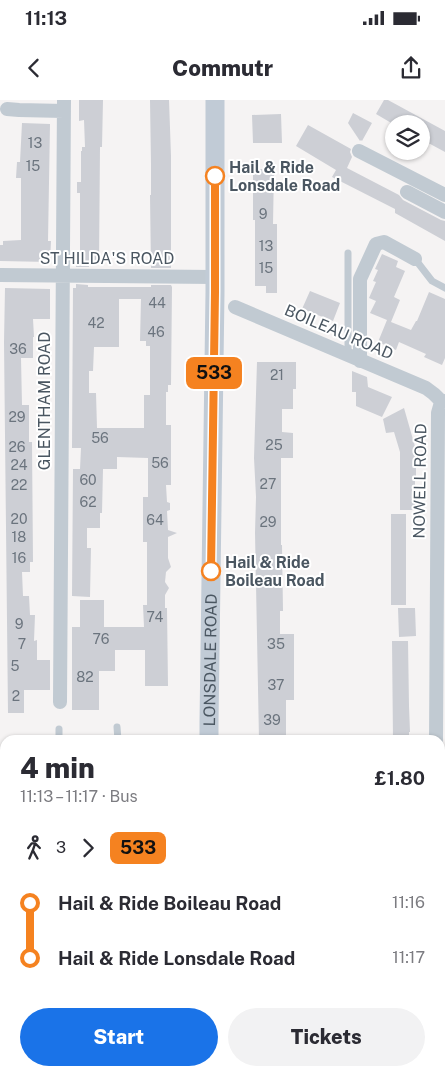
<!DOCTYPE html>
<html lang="en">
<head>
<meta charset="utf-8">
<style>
	:root { --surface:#fff; --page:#f2f2f3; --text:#2b2b33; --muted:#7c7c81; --accent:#1a73e8 }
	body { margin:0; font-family:"Public Sans",sans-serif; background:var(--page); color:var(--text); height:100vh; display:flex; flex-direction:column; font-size:19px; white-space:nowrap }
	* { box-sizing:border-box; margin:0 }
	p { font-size:16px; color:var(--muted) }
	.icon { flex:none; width:28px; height:28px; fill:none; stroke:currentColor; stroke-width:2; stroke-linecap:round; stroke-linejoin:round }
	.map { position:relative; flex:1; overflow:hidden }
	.sheet { position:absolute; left:0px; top:635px; width:445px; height:341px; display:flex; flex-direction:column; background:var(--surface); border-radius:15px 15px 0 0; box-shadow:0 1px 4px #0004 }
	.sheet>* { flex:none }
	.badge { padding:0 10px; border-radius:8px; font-size:18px; line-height:32px }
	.buttons { position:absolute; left:385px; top:15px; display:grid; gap:10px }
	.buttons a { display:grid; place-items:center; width:45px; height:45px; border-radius:50%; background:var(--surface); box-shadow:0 1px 4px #0004; font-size:25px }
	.map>.badge { position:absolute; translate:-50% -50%; box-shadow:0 0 0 2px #fff }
	.legs { display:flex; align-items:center; gap:8px; height:55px; padding:0 20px; font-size:16px }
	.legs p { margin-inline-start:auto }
	.overview { display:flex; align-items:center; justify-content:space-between; height:85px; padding:0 20px }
	h1 { font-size:28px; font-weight:800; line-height:38px }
	.action { display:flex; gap:10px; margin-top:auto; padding:10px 20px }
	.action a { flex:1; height:58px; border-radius:30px; background:var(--accent); color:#fff; font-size:20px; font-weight:800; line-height:58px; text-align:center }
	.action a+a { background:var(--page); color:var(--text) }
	ul { padding:0 20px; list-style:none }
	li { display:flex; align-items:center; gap:18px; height:55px; font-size:19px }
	li i { display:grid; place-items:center; width:8px; height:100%; margin:0 6px; background:currentColor }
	li i::after { content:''; width:12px; height:12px; margin:-6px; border:4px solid; border-radius:50%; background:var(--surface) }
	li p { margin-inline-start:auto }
	li:first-child i { background:linear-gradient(#0000 50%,currentColor 0) }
	li:last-child i { background:linear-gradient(currentColor 50%,#0000 0) }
	.status { display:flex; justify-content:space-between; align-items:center; height:35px; padding:0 25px; background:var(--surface); direction:ltr }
	.status svg { height:14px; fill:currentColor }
	header { display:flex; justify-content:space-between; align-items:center; height:65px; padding:0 20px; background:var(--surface); font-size:22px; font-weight:800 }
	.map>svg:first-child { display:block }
</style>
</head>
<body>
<div class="status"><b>11:13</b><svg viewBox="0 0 49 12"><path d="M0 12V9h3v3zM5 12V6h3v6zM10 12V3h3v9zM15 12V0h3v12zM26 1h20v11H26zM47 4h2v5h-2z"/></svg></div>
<header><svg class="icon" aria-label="back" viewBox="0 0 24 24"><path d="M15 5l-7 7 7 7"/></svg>Commutr<svg class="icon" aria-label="share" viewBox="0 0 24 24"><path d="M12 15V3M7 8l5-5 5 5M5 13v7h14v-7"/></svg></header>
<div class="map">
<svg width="445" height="976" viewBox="0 0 445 976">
	<rect width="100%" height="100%" fill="#f5f3f3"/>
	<path fill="#c3f1d5" d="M5,709V971H63L58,976H0V714Z
		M90,971H253L255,976H85Z"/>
	<path fill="#cdcfd5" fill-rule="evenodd" d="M79,0H103L102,47H100L99,162H89V167H76V154H80V93H77V82H81V51H82V47H85L84,20L79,21Z
		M150,0H169L171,56V168H151L150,95H151V64Z
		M384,0H388L445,31V52L421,39V24H393L376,14Z
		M353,13L372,23L362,41L361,40L360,41L348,23Z
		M281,14L282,43H253L252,15Z
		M22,23L50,24L48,141H51L50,162L0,161V145H3V141L21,140V78H16L17,62H20Z
		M308,25L351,49L350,52L352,57L347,68L399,95L403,100L441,120L445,121V141L395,113V109L332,77L336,70L296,46Z
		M253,69H274L273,124H277V193H266V186H255V120H253Z
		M382,154L398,161L396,167L405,171L394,197L400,200L391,222L411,230L416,221H417L429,192L445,199V258L442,265L424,257L426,254L399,242L396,250L378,242L387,220L370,213L376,201L369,198L376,182L373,181L378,170L375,169Z
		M76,184L88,185V187H151V185H171L172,187L171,285H168V292H166V325H171V385H166L167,402L170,403V410L167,411L168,430L177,433L168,437V458L171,467L166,472L165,482L169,488L165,495V508H167L168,586H145V550H115V571H99V610H72V527H80V500H104V527H144L143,505H147V442H143V397H148V358L117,357V369H103L102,413H100V428H87V448H91L90,497L72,496L73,369H80L81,348H72L73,188H76ZM119,199H141L140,241H146V246H150V295H144V328H97L96,293H89V271H93L94,247H119Z
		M5,188L50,189V219H33L34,237H33V258H21L22,305H29V342H32L33,462H30V472H22L23,496H29L30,515H35L34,541L37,540V560H50V590H24V613H8L4,242Z
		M310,191L340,203L333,221L302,209Z
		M257,262H296V289H293V309H282V332L293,333V358H281V445H282L283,511H280V534H294V600H286V640H259L255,433L256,397L254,358Z
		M352,271L367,277L368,287L392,297L382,317L356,306V292H352Z
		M404,308L416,350V378H415V410H400V352L394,332L386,333L383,319Z
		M391,414H406V505H391Z
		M398,508H415L416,536L399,537Z
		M392,541H408L409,606L410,632H409V640H393Z"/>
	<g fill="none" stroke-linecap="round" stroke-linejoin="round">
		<path stroke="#c1cad2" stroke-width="7" d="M348,153V255
			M415,159L432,181L445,188
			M117,627L118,640
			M59,629V640
			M0,675H5
			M0,698L5,693
			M67,976L71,971"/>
		<path stroke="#c1cad2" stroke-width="14" d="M7,9L19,10L64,11
			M359,51L445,95
			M407,92L445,112
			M0,175L214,177
			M235,207L426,288L434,294L442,302L445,301
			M360,261V179L376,144L384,142L415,159
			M60,602L64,0
			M436,640L438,313L440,306L442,302
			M440,692L445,721"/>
		<g stroke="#c1cbd6" stroke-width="19">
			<path id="s1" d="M209,640V622L215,192V0"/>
			<path d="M289,971L292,976"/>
		</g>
	</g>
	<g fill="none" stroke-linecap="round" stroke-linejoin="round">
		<defs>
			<path id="line-1" d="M211,471L215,192V76"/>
		</defs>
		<use href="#line-1" stroke="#fff" stroke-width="11"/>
		<use href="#line-1" stroke="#f58220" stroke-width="8"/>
	</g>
	<g fill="#fff" stroke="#f58220" stroke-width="2.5">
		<circle cx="215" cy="76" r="9"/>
		<circle cx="211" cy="471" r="9"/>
	</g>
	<g text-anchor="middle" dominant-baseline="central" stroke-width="4" stroke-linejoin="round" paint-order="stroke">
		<g font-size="14" fill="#6b747e">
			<text x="35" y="43">13</text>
			<text x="33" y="66">15</text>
			<text x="263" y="114">9</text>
			<text x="266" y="146">13</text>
			<text x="266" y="168">15</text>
			<text x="157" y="203">44</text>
			<text x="96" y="223">42</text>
			<text x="156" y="232">46</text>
			<text x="18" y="249">36</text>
			<text x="277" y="275">21</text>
			<text x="17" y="317">29</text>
			<text x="100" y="338">56</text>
			<text x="274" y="345">25</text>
			<text x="17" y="347">26</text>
			<text x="160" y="363">56</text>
			<text x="19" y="365">24</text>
			<text x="88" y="380">60</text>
			<text x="268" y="384">27</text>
			<text x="19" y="385">22</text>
			<text x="88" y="402">62</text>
			<text x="19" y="419">20</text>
			<text x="155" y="420">64</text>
			<text x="268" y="422">29</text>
			<text x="19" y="437">18</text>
			<text x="19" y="458">16</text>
			<text x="155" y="517">74</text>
			<text x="19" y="524">9</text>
			<text x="101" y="539">76</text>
			<text x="22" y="544">7</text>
			<text x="276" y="544">35</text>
			<text x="15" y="566">5</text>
			<text x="85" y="577">82</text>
			<text x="276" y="585">37</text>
			<text x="16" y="596">2</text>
			<text x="272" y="620">39</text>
		</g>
		<g font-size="16" font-weight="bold" fill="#4a5661" stroke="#fff" text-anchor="start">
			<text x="229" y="67">Hail &amp; Ride<tspan x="229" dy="18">Lonsdale Road</tspan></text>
			<text x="225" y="462">Hail &amp; Ride<tspan x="225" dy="18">Boileau Road</tspan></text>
		</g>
		<g font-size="16" fill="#4a5661" stroke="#fff">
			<text x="107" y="158">ST HILDA'S ROAD</text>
			<text transform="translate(339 232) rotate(23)">BOILEAU ROAD</text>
			<text transform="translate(44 301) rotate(-90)">GLENTHAM ROAD</text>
			<text transform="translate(420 381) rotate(-89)">NOWELL ROAD</text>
			<text stroke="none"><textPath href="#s1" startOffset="80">LONSDALE ROAD</textPath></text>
		</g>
	</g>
</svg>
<div class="buttons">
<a><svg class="icon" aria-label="layers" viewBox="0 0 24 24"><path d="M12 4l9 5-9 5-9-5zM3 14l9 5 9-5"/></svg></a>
</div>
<b class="badge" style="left:214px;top:273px;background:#f58220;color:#111">533</b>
<section class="sheet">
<div class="overview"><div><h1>4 min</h1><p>11:13 – 11:17 · Bus</p></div><b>£1.80</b></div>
<div class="legs"><svg class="icon" aria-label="walk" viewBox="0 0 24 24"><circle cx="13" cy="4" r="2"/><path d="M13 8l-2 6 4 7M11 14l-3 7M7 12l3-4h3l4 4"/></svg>3<svg class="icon" aria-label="forward" viewBox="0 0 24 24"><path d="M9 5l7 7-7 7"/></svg><b class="badge" style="background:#f58220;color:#111">533</b></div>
<ul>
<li><i style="color:#f58220"></i><b>Hail &amp; Ride Boileau Road</b><p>11:16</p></li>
<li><i style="color:#f58220"></i><b>Hail &amp; Ride Lonsdale Road</b><p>11:17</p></li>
</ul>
<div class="action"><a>Start</a><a>Tickets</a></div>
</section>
</div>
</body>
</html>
